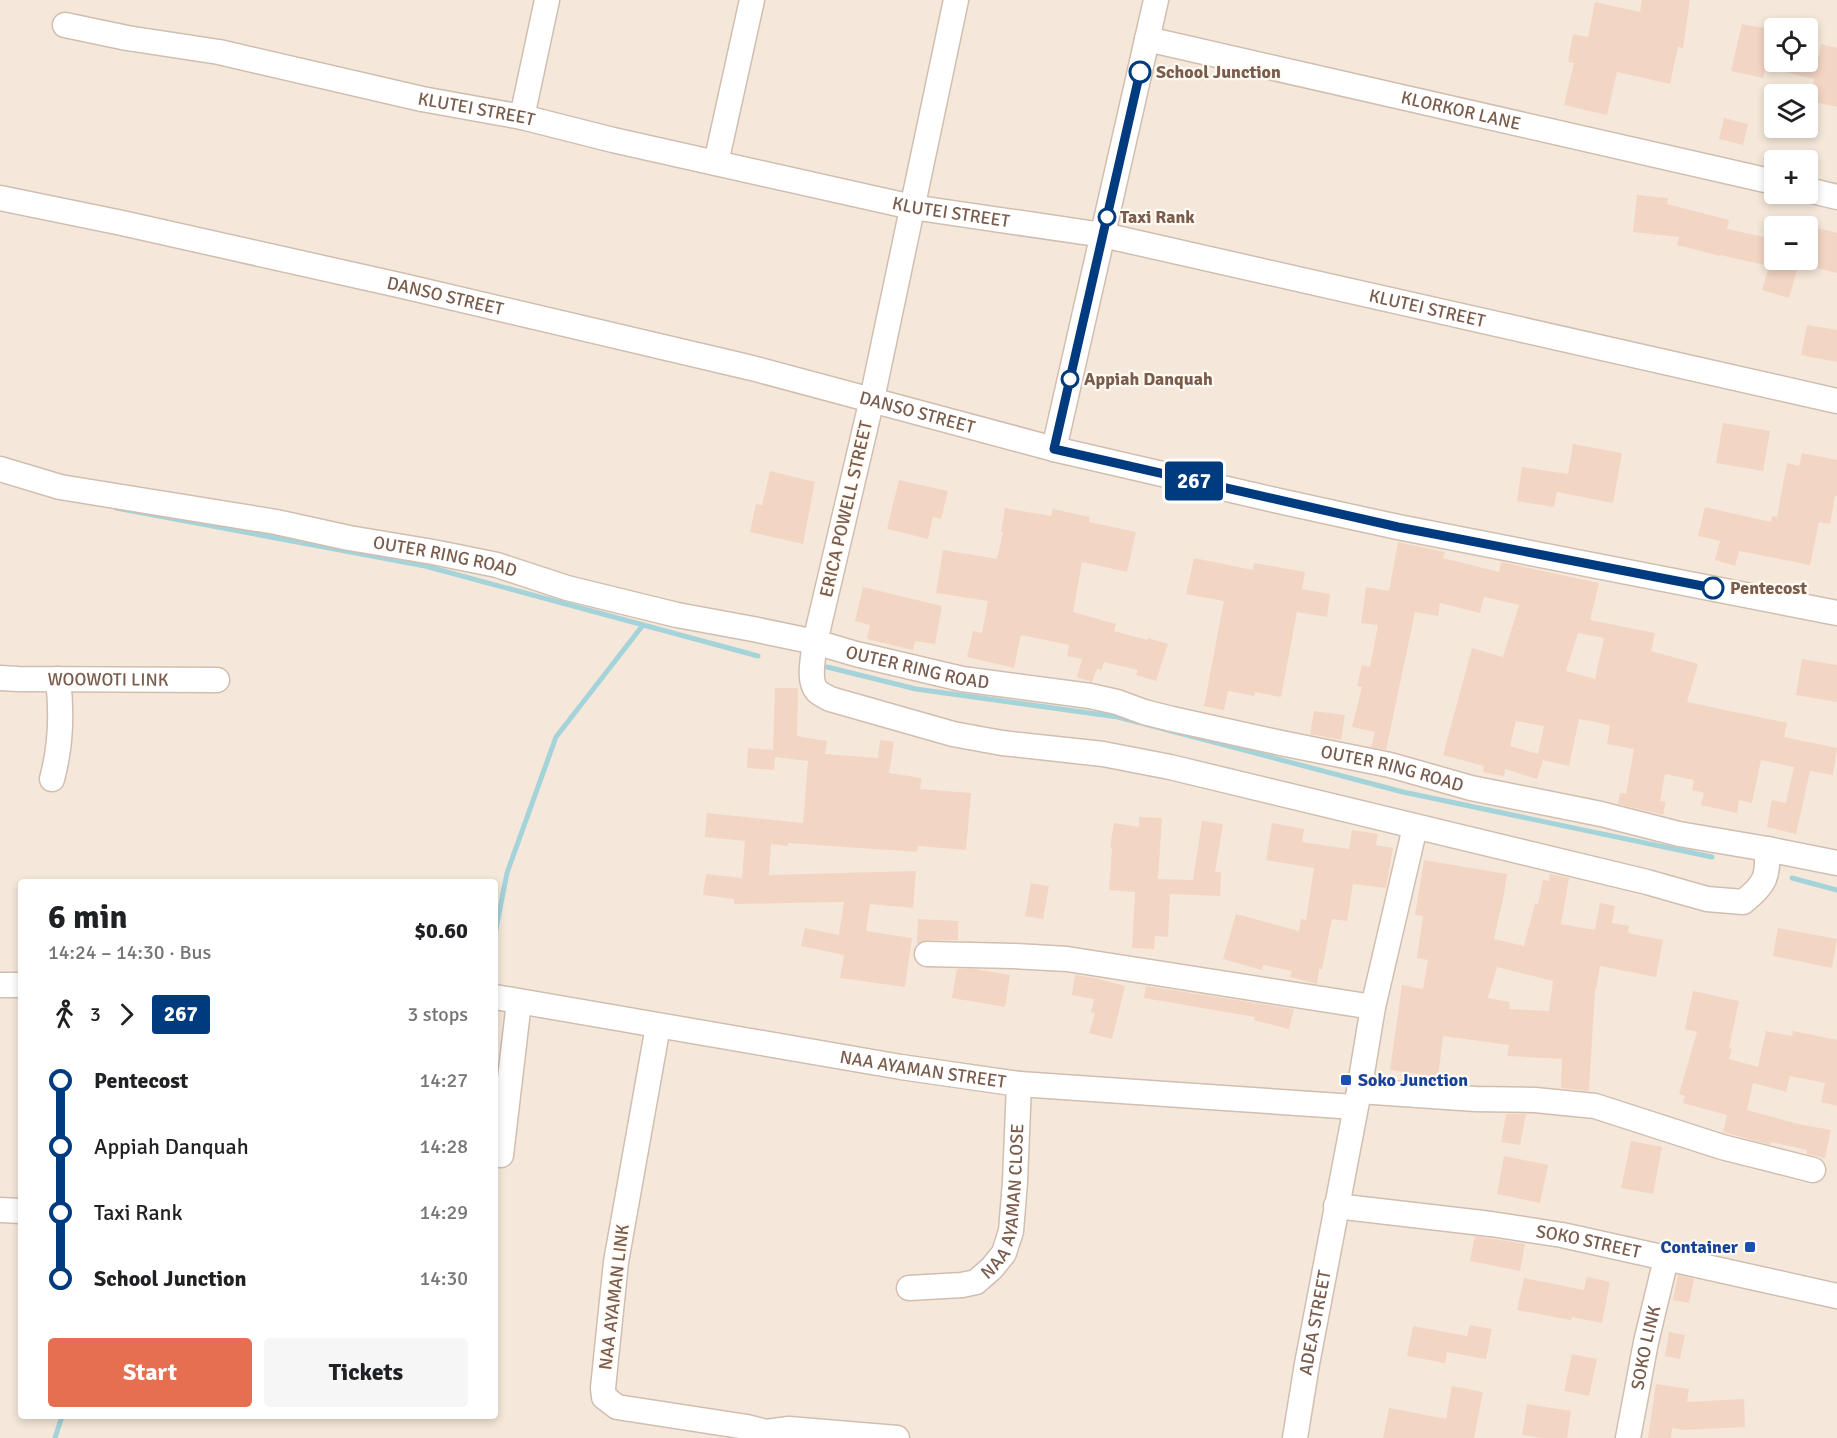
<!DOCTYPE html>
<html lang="en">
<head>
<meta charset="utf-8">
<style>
	:root { --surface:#fff; --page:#f6f6f6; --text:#202124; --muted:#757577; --accent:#e76f51 }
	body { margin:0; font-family:Signika,sans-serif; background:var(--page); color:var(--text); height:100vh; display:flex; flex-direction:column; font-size:22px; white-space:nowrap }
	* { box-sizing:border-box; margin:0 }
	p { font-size:20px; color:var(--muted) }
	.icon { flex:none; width:33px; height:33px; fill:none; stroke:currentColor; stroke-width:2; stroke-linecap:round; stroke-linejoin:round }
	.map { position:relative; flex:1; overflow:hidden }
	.details { position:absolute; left:18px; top:879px; width:480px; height:540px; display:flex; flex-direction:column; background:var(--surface); border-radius:6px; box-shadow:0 3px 9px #0003 }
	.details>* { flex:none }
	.badge { padding:0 12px; border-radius:4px; font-size:21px; line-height:39px }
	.tools { position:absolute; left:1764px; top:18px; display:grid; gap:12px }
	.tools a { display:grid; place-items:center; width:54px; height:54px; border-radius:6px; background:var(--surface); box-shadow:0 3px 9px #0003; font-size:30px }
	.map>.badge { position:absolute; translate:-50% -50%; box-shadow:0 0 0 3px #fff }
	.legs { display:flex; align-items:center; gap:9px; height:66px; padding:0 30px; font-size:20px }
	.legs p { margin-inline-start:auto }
	.headline { display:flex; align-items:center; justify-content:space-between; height:102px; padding:0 30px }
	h1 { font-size:33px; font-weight:700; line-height:45px }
	.action { display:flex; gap:12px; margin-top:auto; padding:12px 30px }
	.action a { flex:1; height:69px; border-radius:6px; background:var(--accent); color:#fff; font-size:24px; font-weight:700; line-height:69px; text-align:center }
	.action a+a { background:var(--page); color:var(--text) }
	ul { padding:0 30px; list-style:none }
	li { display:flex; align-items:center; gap:21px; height:66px; font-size:22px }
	li i { display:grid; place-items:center; width:9px; height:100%; margin:0 8px; background:currentColor }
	li i::after { content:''; width:15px; height:15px; margin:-8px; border:4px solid; border-radius:50%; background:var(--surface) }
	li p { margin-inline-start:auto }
	li:first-child i { background:linear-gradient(#0000 50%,currentColor 0) }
	li:last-child i { background:linear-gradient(currentColor 50%,#0000 0) }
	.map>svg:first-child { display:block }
</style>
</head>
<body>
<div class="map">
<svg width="1837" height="1438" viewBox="0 0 1837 1438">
	<rect width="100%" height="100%" fill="#fdf6ec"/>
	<path fill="#f5e8da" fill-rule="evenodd" d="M0,0H1837V1438H0ZM1774,28H1808V62H1774ZM1774,94H1808V128H1774ZM1774,160H1808V194H1774ZM1774,226H1808V260H1774ZM21,882H495V1416H21Z"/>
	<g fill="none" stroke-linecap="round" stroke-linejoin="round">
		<path stroke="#a5d3da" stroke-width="5" d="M116,508L425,566L758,656
			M827,667L916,689L1118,717L1403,792L1712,857
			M1792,878L1837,890
			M495,934L507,873L556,737L643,625
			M55,1438L62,1416"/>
	</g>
	<path fill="#f3d5c3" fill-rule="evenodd" d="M1642,0H1690L1683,48L1678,47L1670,84L1617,72L1607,115L1564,105L1574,63L1568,62L1573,34L1588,37L1595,2L1640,12Z
		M1742,24L1774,30V62H1808V53L1819,56L1821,44L1837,48V107L1809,101L1814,79L1765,67L1763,78L1731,71Z
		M1724,118L1748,124L1743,145L1719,139Z
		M1637,195L1668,198L1667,204L1729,220L1727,229L1764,237V240L1774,243V260H1800L1789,298L1762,290L1769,266L1720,255V256L1677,245L1679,237L1633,232Z
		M1813,227L1837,233V273L1804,265L1805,260H1808V250Z
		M1807,325L1837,330V362L1801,355Z
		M1723,423L1770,431L1763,471L1716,463Z
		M1573,444L1622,453L1613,503L1557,492L1554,507L1517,501L1522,467L1568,474Z
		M1802,453L1837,460V496H1835L1830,524L1819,522L1810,565L1739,551L1735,566L1715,560L1720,541L1698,536L1705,507L1771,522L1772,516L1777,517L1787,463L1799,466Z
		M770,471L815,482L803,544L750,532L756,504L762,505Z
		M899,480L948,491L941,519L933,517L928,539L887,529Z
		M1005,508L1051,516L1053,509L1090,517L1089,522L1136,532L1127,572L1082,562L1073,612L1116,624L1114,631L1147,640L1148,638L1168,644L1156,681L1136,675L1138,670L1104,662L1102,670L1097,669L1092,682L1077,677L1082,659L1067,656L1069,645L1021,635L1014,668L967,657L973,631L982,633L988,601L936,593L943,550L997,559L1003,532H1001Z
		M1398,542L1445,552L1443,558L1499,572L1501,562L1599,583L1590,620L1655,633L1651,651L1698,664L1687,702L1787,723L1784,737L1837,748L1833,775L1810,771L1796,834L1767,827L1772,800L1786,803L1794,767L1761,760L1752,803L1739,800L1737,813L1701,805L1704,793L1692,790L1694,780L1665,774L1660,801L1666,802L1663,815L1618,804L1620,793L1626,794L1634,749L1607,744L1610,725L1579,719L1569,766L1543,760L1537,779L1505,769L1504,776L1483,772L1484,766L1443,755L1472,648L1503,657L1519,605L1484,597L1480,613L1440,603L1438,616L1415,612L1386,750L1371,747L1375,732L1352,727L1362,687L1357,686L1362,665L1370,667L1378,625L1361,623L1366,587L1389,591ZM1578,633L1604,638L1595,679L1566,671ZM1516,721L1544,726L1538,754L1510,746Z
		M1194,558L1253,570L1254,563L1305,572L1302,589L1330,594L1327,617L1297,612L1281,697L1255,692L1254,696L1228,691L1224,710L1204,706L1224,601L1186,594Z
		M863,587L942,606L935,644L915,641L913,650L867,639L870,625L855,621Z
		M1802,659L1837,665V702L1796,695Z
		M775,688H798L797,736L827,741L825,754L878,758L880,740L894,742L889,773L922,778L920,789L971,793L966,850L918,846L917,852L788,843V846L771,844L769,875L916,871L913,908L870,904L866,931L912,938L905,987L840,978L844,955L801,946L805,928L839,935L844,902L734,904V899L703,895L706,874L742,878L745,841L705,837L707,813L803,823L808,761L775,757L774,770L747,768L748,748L773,750Z
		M1314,711L1345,715L1341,740L1310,734Z
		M1139,817L1162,818L1158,879L1193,880L1202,821L1223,824L1215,872H1221L1220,896L1170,894L1168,937L1155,936L1154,949L1132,948L1135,892L1109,890L1112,848L1110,847L1114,823L1139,827Z
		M1272,823L1304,829L1302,842L1349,849L1352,830L1378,834L1376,845L1393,848L1386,888L1353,884L1347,921L1332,919L1322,969H1319L1317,984L1290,977L1292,971L1263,965L1262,970L1223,959L1236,914L1299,931L1301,919L1306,920L1314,868L1266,860Z
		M1424,860L1507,874L1504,894L1494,939L1524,946L1535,903L1538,904L1543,880L1549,881L1550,874L1569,878L1561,924L1595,930L1600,903L1615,906L1612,923L1629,926L1628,933L1663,940L1656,977L1600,966L1596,990L1595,989L1589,1091L1561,1088L1562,1059L1507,1056L1509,1045L1443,1036L1438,1077L1390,1070L1402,985L1423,989L1428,960L1417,958L1423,916L1415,915ZM1497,967L1553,981L1549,1011L1509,1009L1510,1002L1488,998Z
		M1031,883L1049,886L1043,919L1025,916Z
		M918,919L958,921V940H927L917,944Z
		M1778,928L1837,939L1832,968L1773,956Z
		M957,969H975L1010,975L1005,1007L952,998Z
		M1075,975L1095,978L1125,986L1112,1039L1089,1033L1095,1013L1091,1012L1094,999L1072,995Z
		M1146,986L1294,1009L1289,1029L1254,1020L1255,1017L1144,998Z
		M1693,991L1739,1001L1729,1048L1732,1049L1729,1059L1758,1067L1766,1031L1792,1036L1793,1031L1837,1040V1106L1821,1102L1825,1083L1790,1076L1786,1092L1753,1083L1747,1110L1798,1124L1831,1130L1825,1158L1807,1154V1150L1771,1142L1770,1145L1723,1132L1727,1115L1683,1103L1685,1096L1679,1094L1697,1032L1685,1029Z
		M1506,1114H1526L1520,1145L1501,1142Z
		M1631,1141L1662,1147L1653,1194L1621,1188Z
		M1504,1156L1548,1165L1540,1203L1497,1194Z
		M1475,1236L1525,1244L1520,1271L1470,1261Z
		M1678,1275L1694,1279L1689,1303L1673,1300Z
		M1587,1277L1610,1282L1602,1323L1572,1317L1571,1320L1517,1310L1524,1278L1584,1290Z
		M1470,1325L1492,1329L1486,1359L1447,1352L1445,1363L1407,1356L1413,1326L1467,1336Z
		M1669,1332L1685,1335L1680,1359L1665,1356Z
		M1572,1354L1597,1359L1589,1396L1564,1391Z
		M1656,1384L1689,1389L1687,1402L1744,1399L1745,1427L1685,1430L1672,1428L1671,1438H1648Z
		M1452,1386L1483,1392L1474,1438H1383L1389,1408L1446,1419Z
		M1527,1404L1571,1411L1567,1438H1543L1522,1435Z"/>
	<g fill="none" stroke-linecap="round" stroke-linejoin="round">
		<defs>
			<g id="minor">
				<path d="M956,0L872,399L815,642C814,655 807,680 817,691C820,694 826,697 830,699L953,734L1002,743L1103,754L1170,767L1647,882L1707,899L1743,902C1766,884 1768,877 1767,849"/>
				<path id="s1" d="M65,25L127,38L219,52L422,99L522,117L613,140L912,207L1103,235L1837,401"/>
				<path id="s2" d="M1147,39L1774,182"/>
				<path d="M522,117L547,0"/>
				<path d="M716,163L752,0"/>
				<path d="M1808,190L1837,197"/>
				<path id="s3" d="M0,198L122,223L403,286L752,368L1054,449L1279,501L1398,527L1837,613"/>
				<path d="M1054,449L1156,0"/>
				<path id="s4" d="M0,469L60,487L276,522L349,538L433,552L497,565L567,588L677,615L753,629L815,642L856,654L962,679L1090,696L1117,702L1144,712L1172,719L1281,743L1390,765L1471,788L1601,814L1679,834L1767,849L1837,863"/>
				<path id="s5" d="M0,678L18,679L217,680"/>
				<path d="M52,779C61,746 62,713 58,679"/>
				<path d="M927,954L1014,956L1067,959L1373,1007"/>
				<path d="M0,985H21"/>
				<path id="s6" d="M495,997L901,1067L1019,1084L1355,1107"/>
				<path d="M658,1026L616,1262L603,1388L604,1397L617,1407L747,1427L766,1432L765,1438"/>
				<path d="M1359,1091L1476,1099L1535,1100L1595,1106L1722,1147L1813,1170"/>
				<path d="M501,1155L519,1002"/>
				<path id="s7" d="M1336,1206L1491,1224L1562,1235L1837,1296"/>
				<path d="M0,1210L21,1211"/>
				<path id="s8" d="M909,1288L962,1285L976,1282L992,1268L1004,1253L1011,1231L1015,1182L1019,1084"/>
				<path d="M766,1432L789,1429L897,1438"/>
				<path id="s9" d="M1295,1438L1307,1364L1359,1091L1373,1007L1415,827"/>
				<path id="s10" d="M1628,1438L1646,1342L1666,1259"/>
			</g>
		</defs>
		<use href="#minor" stroke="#d1beb0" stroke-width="27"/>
		<use href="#minor" stroke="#fff" stroke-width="24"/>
	</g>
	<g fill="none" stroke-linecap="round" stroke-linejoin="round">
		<defs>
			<path id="line-1" d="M1140,72L1054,449L1398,527L1713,588"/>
		</defs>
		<use href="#line-1" stroke="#fff" stroke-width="14"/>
		<use href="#line-1" stroke="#003b80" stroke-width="9"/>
	</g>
	<g fill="#fff" stroke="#003b80" stroke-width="3">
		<circle cx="1140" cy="72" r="10"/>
		<circle cx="1107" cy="217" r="8"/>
		<circle cx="1070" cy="379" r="8"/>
		<circle cx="1713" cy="588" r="10"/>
	</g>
	<g fill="#1a4fb4" stroke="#fffaf3" stroke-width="2">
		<rect x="1340" y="1074" width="12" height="12" rx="3"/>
		<rect x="1744" y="1241" width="12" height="12" rx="3"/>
	</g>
	<g text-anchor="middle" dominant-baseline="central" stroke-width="4.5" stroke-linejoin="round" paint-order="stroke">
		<g font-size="18" font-weight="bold" fill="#7a5c4d" stroke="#fffaf3" text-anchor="start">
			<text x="1156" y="72">School Junction</text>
			<text x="1120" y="217">Taxi Rank</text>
			<text x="1084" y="379">Appiah Danquah</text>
			<text x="1730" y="588">Pentecost</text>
		</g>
		<g font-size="18" fill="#7a5c4d" stroke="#fffaf3">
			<text stroke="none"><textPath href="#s1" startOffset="420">KLUTEI STREET</textPath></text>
			<text stroke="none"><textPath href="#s2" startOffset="322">KLORKOR LANE</textPath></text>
			<text stroke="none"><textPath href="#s1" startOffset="906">KLUTEI STREET</textPath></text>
			<text stroke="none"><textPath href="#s3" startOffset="456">DANSO STREET</textPath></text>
			<text stroke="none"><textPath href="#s1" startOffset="1392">KLUTEI STREET</textPath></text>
			<text stroke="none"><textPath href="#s3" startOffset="942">DANSO STREET</textPath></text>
			<text transform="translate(846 509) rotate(-77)">ERICA POWELL STREET</text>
			<text stroke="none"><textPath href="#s4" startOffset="454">OUTER RING ROAD</textPath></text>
			<text stroke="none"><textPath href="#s4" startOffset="940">OUTER RING ROAD</textPath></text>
			<text stroke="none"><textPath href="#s5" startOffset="108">WOOWOTI LINK</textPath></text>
			<text stroke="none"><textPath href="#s4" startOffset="1426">OUTER RING ROAD</textPath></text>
			<text stroke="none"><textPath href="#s6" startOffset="434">NAA AYAMAN STREET</textPath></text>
			<text stroke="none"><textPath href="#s8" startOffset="158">NAA AYAMAN CLOSE</textPath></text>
			<text stroke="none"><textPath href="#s7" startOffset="255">SOKO STREET</textPath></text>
			<text transform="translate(614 1297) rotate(-83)">NAA AYAMAN LINK</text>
			<text stroke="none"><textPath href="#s9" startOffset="117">ADEA STREET</textPath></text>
			<text stroke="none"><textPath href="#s10" startOffset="92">SOKO LINK</textPath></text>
		</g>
		<g font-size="18" font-weight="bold" fill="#164399" stroke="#fffaf3" text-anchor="start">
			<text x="1358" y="1080">Soko Junction</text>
			<text x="1738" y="1247" text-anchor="end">Container</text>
		</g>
	</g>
</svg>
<div class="tools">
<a><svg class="icon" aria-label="locate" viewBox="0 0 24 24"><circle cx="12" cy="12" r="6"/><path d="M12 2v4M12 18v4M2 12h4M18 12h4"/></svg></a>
<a><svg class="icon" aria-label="layers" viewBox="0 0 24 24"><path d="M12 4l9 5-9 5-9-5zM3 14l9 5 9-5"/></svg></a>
<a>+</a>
<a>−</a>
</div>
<b class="badge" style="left:1194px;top:481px;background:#003b80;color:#fff">267</b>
<section class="details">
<div class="headline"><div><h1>6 min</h1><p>14:24 – 14:30 · Bus</p></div><b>$0.60</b></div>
<div class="legs"><svg class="icon" aria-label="walk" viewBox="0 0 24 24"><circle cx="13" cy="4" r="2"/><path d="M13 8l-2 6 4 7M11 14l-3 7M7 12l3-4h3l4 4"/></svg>3<svg class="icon" aria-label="forward" viewBox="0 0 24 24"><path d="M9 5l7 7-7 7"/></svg><b class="badge" style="background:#003b80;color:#fff">267</b><p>3 stops</p></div>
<ul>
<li><i style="color:#003b80"></i><b>Pentecost</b><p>14:27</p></li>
<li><i style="color:#003b80"></i><span>Appiah Danquah</span><p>14:28</p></li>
<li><i style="color:#003b80"></i><span>Taxi Rank</span><p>14:29</p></li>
<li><i style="color:#003b80"></i><b>School Junction</b><p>14:30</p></li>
</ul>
<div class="action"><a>Start</a><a>Tickets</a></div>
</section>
</div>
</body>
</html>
